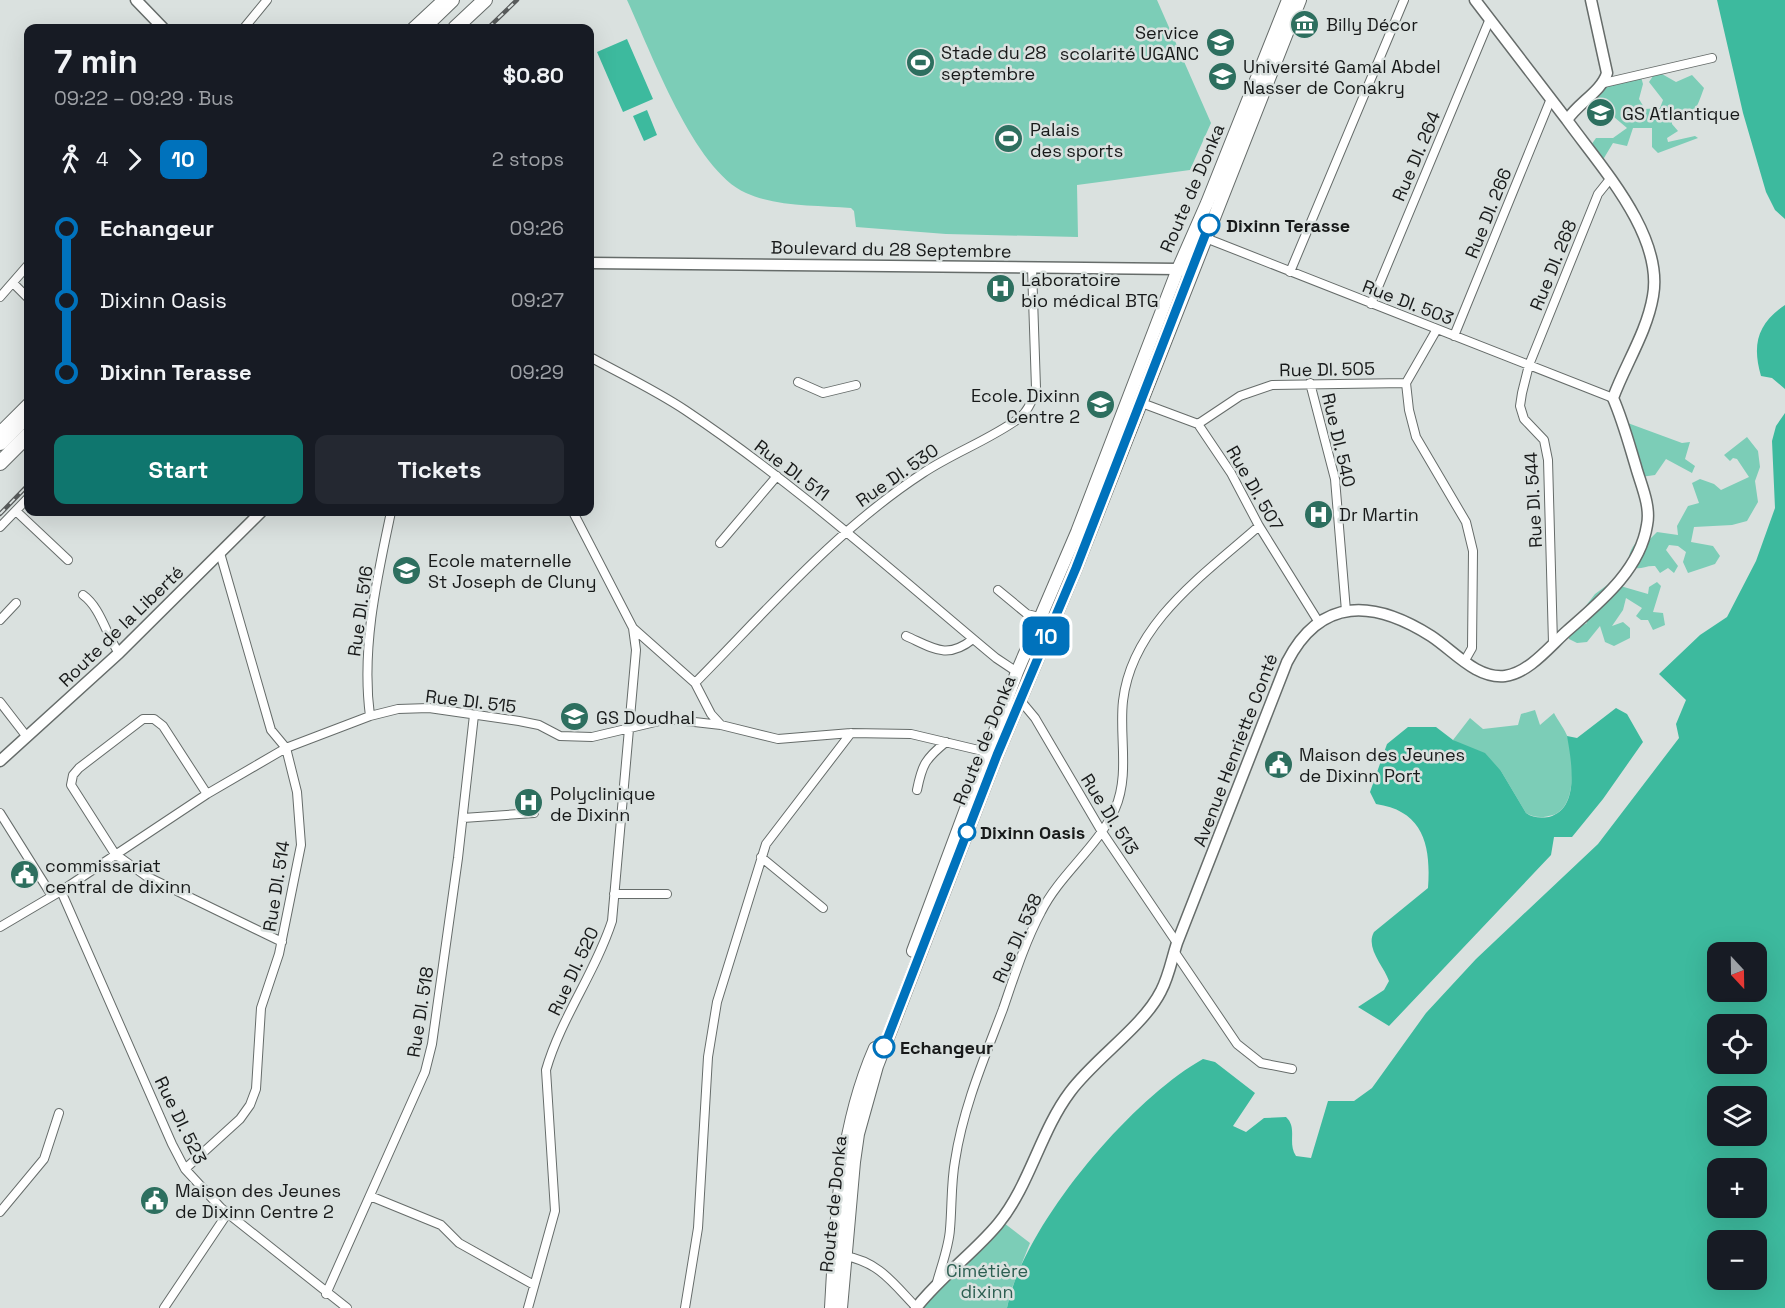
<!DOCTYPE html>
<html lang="en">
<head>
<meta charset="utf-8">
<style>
	:root { --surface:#171b24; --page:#242831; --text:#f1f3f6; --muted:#9ea1a6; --accent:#0f766e }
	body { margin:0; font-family:"Space Grotesk",sans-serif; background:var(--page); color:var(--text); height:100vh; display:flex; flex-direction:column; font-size:22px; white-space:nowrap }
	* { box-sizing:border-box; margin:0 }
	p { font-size:20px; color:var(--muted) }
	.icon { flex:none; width:33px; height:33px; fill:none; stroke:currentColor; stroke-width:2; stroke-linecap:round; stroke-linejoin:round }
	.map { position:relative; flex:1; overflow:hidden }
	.sheet { position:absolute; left:24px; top:24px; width:570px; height:492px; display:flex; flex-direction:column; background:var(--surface); border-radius:12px; box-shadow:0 6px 24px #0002 }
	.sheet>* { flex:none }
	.badge { padding:0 12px; border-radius:9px; font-size:21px; line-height:39px }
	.needle { width:39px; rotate:158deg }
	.controls { position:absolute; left:1707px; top:942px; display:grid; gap:12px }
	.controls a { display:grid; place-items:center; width:60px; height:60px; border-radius:12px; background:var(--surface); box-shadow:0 6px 24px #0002; font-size:30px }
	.map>.badge { position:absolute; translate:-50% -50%; box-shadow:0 0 0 3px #fff }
	.legs { display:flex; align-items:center; gap:9px; height:66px; padding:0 30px; font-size:20px }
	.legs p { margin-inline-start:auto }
	.headline { display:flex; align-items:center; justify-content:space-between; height:102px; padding:0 30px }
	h1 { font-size:33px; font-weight:600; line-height:45px }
	.cta { display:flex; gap:12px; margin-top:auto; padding:12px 30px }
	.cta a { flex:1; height:69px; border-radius:12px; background:var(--accent); color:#fff; font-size:24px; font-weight:600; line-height:69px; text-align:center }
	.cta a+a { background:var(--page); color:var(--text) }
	ul { padding:0 30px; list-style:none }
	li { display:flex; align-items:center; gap:21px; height:72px; font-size:22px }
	li i { display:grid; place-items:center; width:9px; height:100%; margin:0 8px; background:currentColor }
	li i::after { content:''; width:15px; height:15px; margin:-8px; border:4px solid; border-radius:50%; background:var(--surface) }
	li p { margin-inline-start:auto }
	li:first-child i { background:linear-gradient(#0000 50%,currentColor 0) }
	li:last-child i { background:linear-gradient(currentColor 50%,#0000 0) }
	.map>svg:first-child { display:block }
</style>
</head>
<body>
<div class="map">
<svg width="1785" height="1308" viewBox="0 0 1785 1308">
	<rect width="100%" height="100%" fill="#dae1df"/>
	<path fill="#7ccdb7" d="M627,0H1157L1211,123L1190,170L1077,185L1078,237L946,234L856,227L854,211L851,208C818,205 777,207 746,193C694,170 651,52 627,0Z
		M1662,74L1676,82L1692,75L1704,88C1696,109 1697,115 1672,116V124L1678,131L1667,138L1668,142L1695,136L1698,138L1658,153L1652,147V128H1633L1627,146L1613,143L1604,158L1599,161L1589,148L1596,138H1613L1627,128L1614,117L1611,106L1594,101L1600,83L1641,77L1643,84L1639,99L1645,109L1660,108L1663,100L1649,82L1653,76Z
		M1625,422L1682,443L1690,442L1685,459L1695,466L1692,473L1666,459L1655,475L1641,477Z
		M1747,437L1758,451L1760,467L1755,481L1758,502L1747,521L1732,525L1694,527L1691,542L1713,546L1720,556L1715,564L1688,573L1683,562L1686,552L1678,546L1669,545L1666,550L1678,566L1674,573L1668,568L1660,573L1655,566C1643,565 1636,574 1628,562C1630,549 1633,543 1645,537L1649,540L1657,532L1678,535L1677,526L1688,506L1699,503L1692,483L1700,479L1714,484L1721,490L1749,477L1737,459L1733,458L1730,461L1724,455Z
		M1657,582L1661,586L1653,612L1663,613L1665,625L1653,630L1648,620H1641L1636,616L1642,608L1626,598L1623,610L1612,626L1623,622L1630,628V638L1614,646L1605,642L1600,626L1587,642L1577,643L1569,639L1568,633L1587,623L1585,607L1595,594L1610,583L1648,594L1649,587Z
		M1535,710L1540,725L1554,713C1558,721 1565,729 1568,738C1573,757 1578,807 1553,815C1543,818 1534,818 1526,813L1501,771L1453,740L1470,718L1483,729L1518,725L1521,714Z
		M1004,1223L1030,1243L1010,1293L1007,1308H922Z"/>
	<path fill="#3dba9e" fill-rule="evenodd" d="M1717,0H1785V219L1775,210L1766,192L1743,113Z
		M627,39L653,99L623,112L597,52Z
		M647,110L657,135L644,141L633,116Z
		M1785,305V389L1772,378L1761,376C1752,345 1757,324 1785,305Z
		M1785,413V1308H1007C1023,1226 1131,1099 1203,1059L1215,1062L1255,1093L1233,1126L1246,1132L1264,1118L1286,1117C1298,1128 1287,1143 1296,1156L1311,1158L1328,1101H1354L1372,1088L1426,1013L1476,959L1598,844L1679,738L1676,724L1686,700L1659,674L1700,635L1727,617L1756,561L1775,508L1772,441L1776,426ZM1756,952V992H1718V952ZM1756,1024V1064H1718V1024ZM1756,1096V1136H1718V1096ZM1756,1168V1208H1718V1168ZM1756,1240V1280H1718V1240Z
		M1616,708L1627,714L1643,742L1603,799L1572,837H1554L1551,855L1389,1026L1358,1007L1384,990L1389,981C1384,966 1365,948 1374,932L1428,888C1431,846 1424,811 1376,804L1370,792L1387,744L1408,727H1436L1453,740L1485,753L1501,771L1526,813C1533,818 1540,818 1549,817C1581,809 1571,759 1567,736L1577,738Z"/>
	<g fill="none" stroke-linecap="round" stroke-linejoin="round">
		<defs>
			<path id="street" d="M244,28L267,0
				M411,28L441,0
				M1604,83L1712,58
				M1203,237L1613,398
				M1290,272L1404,0
				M13,283L28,298
				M0,297L28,265
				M1371,304L1489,21
				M1454,336L1550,101
				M590,357C621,374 655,390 685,410C796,484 894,573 996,658L1017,672
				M798,382L823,393L856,385
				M1310,383L1335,479L1346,611
				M1406,383L1409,410L1416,437L1466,522L1473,551L1472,648L1464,662
				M1139,402L1198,424L1231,473L1259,526L1318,621
				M1198,424L1240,396L1272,385L1406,383L1437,329
				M0,430L28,402
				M16,511L68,560
				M0,527L28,498
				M720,543L777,476
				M998,590L1027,614L1039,617
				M83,595C101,608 106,635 119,653
				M0,620L16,603
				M633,628L695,683L711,714L721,725
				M906,636C933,648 947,660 973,639
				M1553,643L1548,460L1544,440L1524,419L1520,406L1522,393L1529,365L1598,194L1610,179
				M695,683C767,610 837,529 923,473C953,453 989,440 1018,419C1028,412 1033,399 1036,388L1032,268
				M1020,700L1035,718L1102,832L1177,943
				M0,702L27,737
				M370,716C361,648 377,578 391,512
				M917,790C922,765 925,759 946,742
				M207,794L163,726L154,719H143L79,768L73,775L71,785L115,854L146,876L282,942
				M0,813L52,896
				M463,818L534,813
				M761,857L823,908
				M61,891L172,1144L185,1169L221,1208L347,1308
				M614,894H667
				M0,927L61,891L207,794L286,748L370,716L398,709L429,708L519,721L539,725L560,736L592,737L668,719L721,725L778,739L851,733L911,734L987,752
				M1174,951L1237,1044L1261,1063L1292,1069
				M185,1169L240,1119L250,1105L256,1089L261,1008L279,954L301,845L297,792L286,748L271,730L220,553
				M370,1196L441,1225L459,1243L534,1285
				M0,1212L44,1159L59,1113
				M845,1256C879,1262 893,1283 916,1307
				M937,1282C942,1264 949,1246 950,1229C952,1206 951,1183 955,1161C963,1108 984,1059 1003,1009C1014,977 1025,942 1041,912C1060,874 1097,848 1115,809C1130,775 1119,736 1123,701C1132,623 1205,574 1259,526
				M326,1294L425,1072L432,1044L458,858L474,715
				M164,1308L227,1214
				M528,1308L555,1211L546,1070C561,1018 595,973 612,921L636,650L633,628L573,512
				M685,1308L698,1228L708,1057L717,1002L766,844L851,733"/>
			<path id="secondary" d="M136,0L163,28
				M1475,0L1567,120
				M590,263L1178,269L1191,271
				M0,761L119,653L261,512
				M916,1308C940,1277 973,1254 998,1224C1030,1185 1040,1132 1070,1092C1095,1058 1143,1027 1161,991C1169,976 1172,958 1177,943L1287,662C1321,596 1374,600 1431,636C1454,651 1476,679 1505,676C1529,673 1550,646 1567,631C1600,602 1640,570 1647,525C1651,506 1641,485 1636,467C1629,444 1623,421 1613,398C1625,365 1647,332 1653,296C1664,235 1600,166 1567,120C1578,103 1602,91 1607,73L1591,0"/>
			<path id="primary" d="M913,951L1017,672L1077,532L1178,269L1207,203L1288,0
				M831,1308C836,1220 839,1130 875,1048
				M841,1308L854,1162L858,1134L877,1066L997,755L1076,568L1300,0"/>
			<path id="highway" d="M423,28L452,0
				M455,28L485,0
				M0,443L28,415
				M0,463L28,435"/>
		</defs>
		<use href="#street" stroke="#666c6a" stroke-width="10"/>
		<use href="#secondary" stroke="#666c6a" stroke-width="13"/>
		<use href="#primary" stroke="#666c6a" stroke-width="14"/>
		<use href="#highway" stroke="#666c6a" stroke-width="16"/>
		<use href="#street" stroke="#fff" stroke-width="8"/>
		<use href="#secondary" stroke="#fff" stroke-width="10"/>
		<use href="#primary" stroke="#fff" stroke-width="12"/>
		<use href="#highway" stroke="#fff" stroke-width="14"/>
		<defs>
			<path id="rail" d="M488,28L517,0
				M0,514L28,485"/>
		</defs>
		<use href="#rail" stroke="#585b5b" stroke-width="4.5"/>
		<use href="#rail" stroke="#dae1df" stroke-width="2" stroke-dasharray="7" stroke-linecap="butt"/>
	</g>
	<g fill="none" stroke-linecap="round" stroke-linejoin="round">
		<defs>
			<path id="line-1" d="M884,1047L997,755L1076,568L1209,225"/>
		</defs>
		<use href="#line-1" stroke="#fff" stroke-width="14"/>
		<use href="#line-1" stroke="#0072bc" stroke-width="9"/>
	</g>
	<defs>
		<symbol id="museum-disc" viewBox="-11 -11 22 22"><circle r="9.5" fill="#2d6f5f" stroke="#dae1df"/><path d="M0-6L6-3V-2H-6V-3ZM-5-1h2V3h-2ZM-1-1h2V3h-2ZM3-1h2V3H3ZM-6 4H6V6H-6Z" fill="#fff"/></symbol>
		<symbol id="university-disc" viewBox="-11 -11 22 22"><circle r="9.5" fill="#2d6f5f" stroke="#dae1df"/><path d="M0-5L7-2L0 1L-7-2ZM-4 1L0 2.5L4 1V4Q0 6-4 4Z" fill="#fff"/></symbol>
		<symbol id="stadium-disc" viewBox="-11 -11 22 22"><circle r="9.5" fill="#2d6f5f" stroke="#dae1df"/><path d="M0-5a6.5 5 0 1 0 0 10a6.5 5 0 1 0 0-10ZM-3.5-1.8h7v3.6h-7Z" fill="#fff"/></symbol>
		<symbol id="school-disc" viewBox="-11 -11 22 22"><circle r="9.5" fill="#2d6f5f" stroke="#dae1df"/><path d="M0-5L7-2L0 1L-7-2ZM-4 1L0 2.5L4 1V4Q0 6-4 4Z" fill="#fff"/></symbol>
		<symbol id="hospital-disc" viewBox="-11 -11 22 22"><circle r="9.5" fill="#2d6f5f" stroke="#dae1df"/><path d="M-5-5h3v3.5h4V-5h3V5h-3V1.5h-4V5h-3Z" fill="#fff"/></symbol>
		<symbol id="civic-disc" viewBox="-11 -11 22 22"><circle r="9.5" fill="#2d6f5f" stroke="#dae1df"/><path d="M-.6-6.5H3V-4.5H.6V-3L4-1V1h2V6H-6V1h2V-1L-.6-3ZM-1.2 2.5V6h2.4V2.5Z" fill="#fff"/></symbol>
	</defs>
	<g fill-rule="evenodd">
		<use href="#museum-disc" x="1288" y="8" width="33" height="33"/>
		<use href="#university-disc" x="1204" y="26" width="33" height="33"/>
		<use href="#stadium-disc" x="904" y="46" width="33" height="33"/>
		<use href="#university-disc" x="1206" y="60" width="33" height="33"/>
		<use href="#school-disc" x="1584" y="96" width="33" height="33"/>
		<use href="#stadium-disc" x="992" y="122" width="33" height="33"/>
		<use href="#hospital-disc" x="984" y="272" width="33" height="33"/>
		<use href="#school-disc" x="1084" y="388" width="33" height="33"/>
		<use href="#hospital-disc" x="1302" y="498" width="33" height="33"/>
		<use href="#school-disc" x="390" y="554" width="33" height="33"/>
		<use href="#school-disc" x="558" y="700" width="33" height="33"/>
		<use href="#civic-disc" x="1262" y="748" width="33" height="33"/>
		<use href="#hospital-disc" x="512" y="786" width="33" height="33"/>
		<use href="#civic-disc" x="8" y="858" width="33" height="33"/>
		<use href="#civic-disc" x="138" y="1184" width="33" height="33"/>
	</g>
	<g fill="#fff" stroke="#0072bc" stroke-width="3">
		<circle cx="1209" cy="225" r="10"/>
		<circle cx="967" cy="832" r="8"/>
		<circle cx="884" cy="1047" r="10"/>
	</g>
	<g text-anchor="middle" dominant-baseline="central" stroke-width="5" stroke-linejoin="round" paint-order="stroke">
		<g font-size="18" fill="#181a1a" stroke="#dae1df" text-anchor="start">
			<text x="1326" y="24">Billy Décor</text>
			<text x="1199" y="32" text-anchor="end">Service<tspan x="1199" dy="21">scolarité UGANC</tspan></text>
			<text x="941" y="52">Stade du 28<tspan x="941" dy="21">septembre</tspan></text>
			<text x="1243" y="66">Université Gamal Abdel<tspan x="1243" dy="21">Nasser de Conakry</tspan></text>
			<text x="1622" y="113">GS Atlantique</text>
			<text x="1030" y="129">Palais<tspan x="1030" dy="21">des sports</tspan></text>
			<text x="1021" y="279">Laboratoire<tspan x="1021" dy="21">bio médical BTG</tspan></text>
			<text x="1080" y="395" text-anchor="end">Ecole. Dixinn<tspan x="1080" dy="21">Centre 2</tspan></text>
			<text x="1339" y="514">Dr Martin</text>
			<text x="428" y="560">Ecole maternelle<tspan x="428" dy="21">St Joseph de Cluny</tspan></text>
			<text x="596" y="717">GS Doudhal</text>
			<text x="1299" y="754">Maison des Jeunes<tspan x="1299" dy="21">de Dixinn Port</tspan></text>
			<text x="550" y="793">Polyclinique<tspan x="550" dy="21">de Dixinn</tspan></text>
			<text x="45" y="865">commissariat<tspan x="45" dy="21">central de dixinn</tspan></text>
			<text x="175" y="1190">Maison des Jeunes<tspan x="175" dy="21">de Dixinn Centre 2</tspan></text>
		</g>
		<g font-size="18" fill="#181a1a" stroke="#dae1df">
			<text transform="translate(1416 156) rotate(-67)">Rue DI. 264</text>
			<text transform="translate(1192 188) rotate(-67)">Route de Donka</text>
			<text transform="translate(1488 213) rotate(-68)">Rue DI. 266</text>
			<text transform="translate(891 249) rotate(1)">Boulevard du 28 Septembre</text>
			<text transform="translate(1553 265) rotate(-68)">Rue DI. 268</text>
			<text transform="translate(1408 302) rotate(21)">Rue DI. 503</text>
			<text transform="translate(1327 369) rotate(-1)">Rue DI. 505</text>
			<text transform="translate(1339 440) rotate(77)">Rue DI. 540</text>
			<text transform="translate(792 470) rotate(37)">Rue DI. 511</text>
			<text transform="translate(897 475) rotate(-35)">Rue DI. 530</text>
			<text transform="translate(1255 488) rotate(60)">Rue DI. 507</text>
			<text transform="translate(1533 500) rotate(-93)">Rue DI. 544</text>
			<text transform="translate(360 611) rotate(-82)">Rue DI. 516</text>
			<text transform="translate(121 626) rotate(-44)">Route de la Liberté</text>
			<text transform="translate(471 701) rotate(7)">Rue DI. 515</text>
			<text transform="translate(984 740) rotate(-68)">Route de Donka</text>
			<text transform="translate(1235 750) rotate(-69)">Avenue Henriette Conté</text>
			<text transform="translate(1110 814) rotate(58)">Rue DI. 513</text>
			<text transform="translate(276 886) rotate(-81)">Rue DI. 514</text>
			<text transform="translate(1017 938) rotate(-66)">Rue DI. 538</text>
			<text transform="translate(573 971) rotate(-65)">Rue DI. 520</text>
			<text transform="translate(420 1012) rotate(-81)">Rue DI. 518</text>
			<text transform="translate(181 1120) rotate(64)">Rue DI. 523</text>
			<text transform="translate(833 1204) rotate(-84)">Route de Donka</text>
		</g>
		<g font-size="18" font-weight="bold" fill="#181a1a" stroke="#dae1df" text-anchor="start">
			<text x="1226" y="225">Dixinn Terasse</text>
			<text x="980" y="832">Dixinn Oasis</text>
			<text x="900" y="1047">Echangeur</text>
		</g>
		<g font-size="18" fill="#2d5f52" stroke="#dae1df">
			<text x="987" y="1270">Cimétière<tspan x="987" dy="21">dixinn</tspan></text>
		</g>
	</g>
</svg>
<div class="controls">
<a><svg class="needle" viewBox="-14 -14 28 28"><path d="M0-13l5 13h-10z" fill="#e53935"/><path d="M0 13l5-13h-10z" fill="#9ea1a6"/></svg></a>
<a><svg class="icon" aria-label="locate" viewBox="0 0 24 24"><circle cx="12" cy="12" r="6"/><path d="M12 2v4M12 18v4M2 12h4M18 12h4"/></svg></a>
<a><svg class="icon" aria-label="layers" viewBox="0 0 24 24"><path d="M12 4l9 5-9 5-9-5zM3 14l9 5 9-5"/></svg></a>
<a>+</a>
<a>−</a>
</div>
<b class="badge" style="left:1046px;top:636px;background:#0072bc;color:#fff">10</b>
<section class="sheet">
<div class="headline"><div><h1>7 min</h1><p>09:22 – 09:29 · Bus</p></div><b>$0.80</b></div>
<div class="legs"><svg class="icon" aria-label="walk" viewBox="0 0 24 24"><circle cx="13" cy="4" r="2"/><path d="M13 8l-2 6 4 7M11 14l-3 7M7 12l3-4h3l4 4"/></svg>4<svg class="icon" aria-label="forward" viewBox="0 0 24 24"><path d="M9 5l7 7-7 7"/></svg><b class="badge" style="background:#0072bc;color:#fff">10</b><p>2 stops</p></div>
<ul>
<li><i style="color:#0072bc"></i><b>Echangeur</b><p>09:26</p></li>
<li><i style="color:#0072bc"></i><span>Dixinn Oasis</span><p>09:27</p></li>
<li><i style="color:#0072bc"></i><b>Dixinn Terasse</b><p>09:29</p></li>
</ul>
<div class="cta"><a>Start</a><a>Tickets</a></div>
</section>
</div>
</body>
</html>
